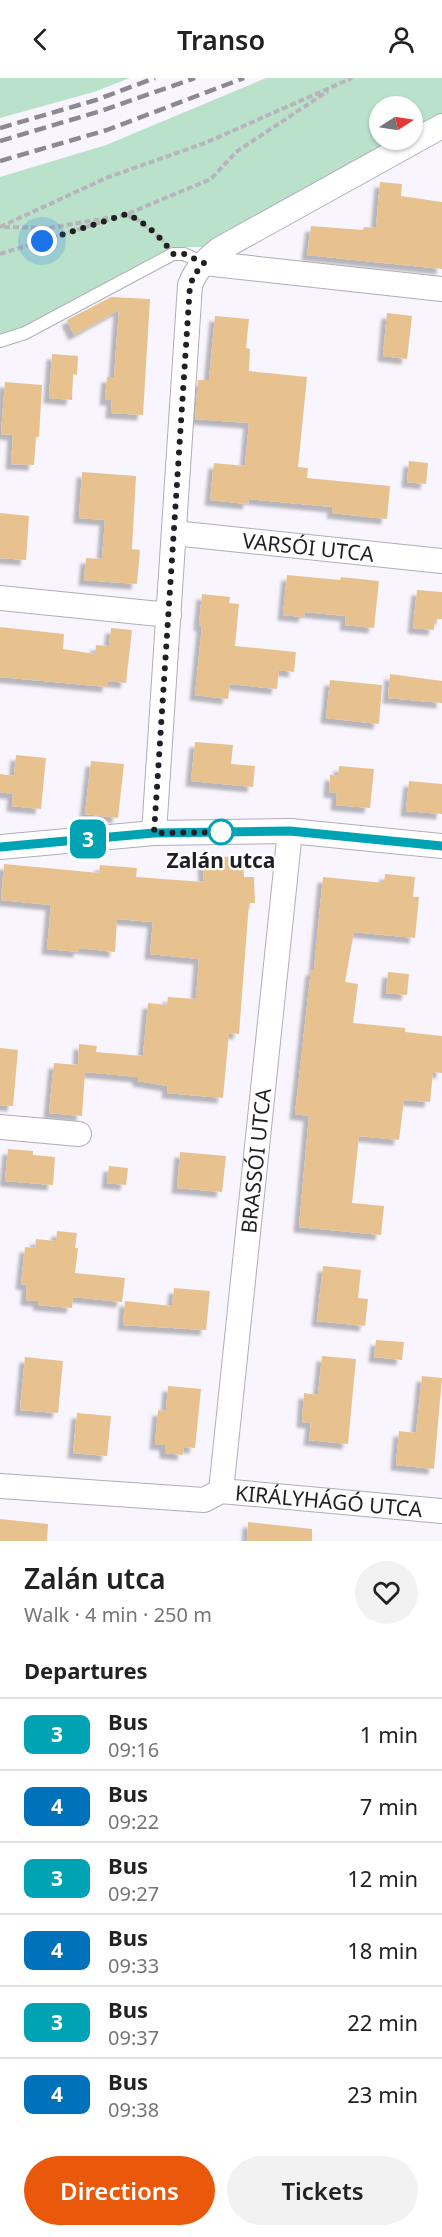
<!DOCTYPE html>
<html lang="en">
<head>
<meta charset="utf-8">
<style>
	:root { --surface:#fff; --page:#f2f2f2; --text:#222; --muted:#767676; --line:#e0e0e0; --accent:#ea580c }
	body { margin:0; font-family:"Noto Sans",sans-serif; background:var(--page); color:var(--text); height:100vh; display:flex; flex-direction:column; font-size:22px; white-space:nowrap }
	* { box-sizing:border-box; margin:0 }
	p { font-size:20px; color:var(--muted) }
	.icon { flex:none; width:33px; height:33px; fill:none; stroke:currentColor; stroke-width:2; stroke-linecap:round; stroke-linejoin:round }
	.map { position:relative; height:1463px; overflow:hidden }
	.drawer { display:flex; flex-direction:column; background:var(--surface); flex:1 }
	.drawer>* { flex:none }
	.badge { padding:0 12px; border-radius:9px; font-size:21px; line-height:39px }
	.needle { width:39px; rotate:78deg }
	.controls { position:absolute; left:369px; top:18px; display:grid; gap:12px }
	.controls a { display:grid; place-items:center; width:54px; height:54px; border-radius:50%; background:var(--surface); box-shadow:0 2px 4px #0004; font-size:30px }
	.you { position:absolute; width:30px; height:30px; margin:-15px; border:4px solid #fff; border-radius:50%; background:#1a73e8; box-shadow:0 0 0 9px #1a73e833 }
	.map>.badge { position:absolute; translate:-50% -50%; box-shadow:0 0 0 3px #fff }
	h2 { padding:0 24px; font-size:22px; line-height:54px }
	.round { display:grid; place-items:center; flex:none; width:63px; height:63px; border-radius:32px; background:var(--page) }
	.headline { display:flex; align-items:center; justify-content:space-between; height:102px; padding:0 24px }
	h1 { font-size:28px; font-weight:600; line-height:45px }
	.cta { display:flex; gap:12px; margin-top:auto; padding:12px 24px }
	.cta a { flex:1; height:69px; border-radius:36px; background:var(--accent); color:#fff; font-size:24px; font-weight:600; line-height:69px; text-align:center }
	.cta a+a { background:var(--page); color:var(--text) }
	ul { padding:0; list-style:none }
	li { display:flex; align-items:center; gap:18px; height:72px; padding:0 24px; border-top:2px solid var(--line) }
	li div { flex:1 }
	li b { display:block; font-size:22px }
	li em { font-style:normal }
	li .badge { min-width:66px; font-weight:700; text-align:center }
	header { display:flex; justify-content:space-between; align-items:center; height:78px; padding:0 24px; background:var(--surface); font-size:27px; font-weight:600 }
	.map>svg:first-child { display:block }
</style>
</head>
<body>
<header><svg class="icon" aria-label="back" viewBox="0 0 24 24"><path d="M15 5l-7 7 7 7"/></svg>Transo<svg class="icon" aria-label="person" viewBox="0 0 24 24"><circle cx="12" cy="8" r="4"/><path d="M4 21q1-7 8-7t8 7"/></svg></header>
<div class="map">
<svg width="442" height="1463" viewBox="0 0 442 1463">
	<defs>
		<filter id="shadow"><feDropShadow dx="-5.5" dy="5.5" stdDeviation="1.5" flood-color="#0004"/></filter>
	</defs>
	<rect width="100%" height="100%" fill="#f9f5fe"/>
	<path fill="#bae2cb" d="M0,0H130L94,14L0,40Z
		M266,0H442V42L413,59L412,28H380V62H407L211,169H171L23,252L0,259V99L106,67Z"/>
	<path fill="#e7c28e" filter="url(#shadow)" d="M380,104L402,106L401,118L442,124V191L307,177L311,148L363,152L364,149L376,150Z
		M111,219L150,221L143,337L111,335L112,322H105L107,299H114L119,232L74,257L67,242Z
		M387,235L412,238L407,281L383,278Z
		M215,238L249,241L246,270L250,271L249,293L307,299L298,389L308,390L307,400L390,408L387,441L332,435L333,429L249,421L248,426L210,422L214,385L245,388L249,345L195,341L198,302H209Z
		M52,276L78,278L77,297L73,296L72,322L49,320Z
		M5,304L42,307L39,359H36L34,387L11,386L13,357L1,356Z
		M409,383L428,385L426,406L407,404Z
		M82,394L136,398L132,471L140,472L137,506L84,502L86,480L102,481L105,442L79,440Z
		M0,435L29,438L26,482L0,480Z
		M287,497L340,502L341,499L379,503L374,550L345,547L346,538L305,534L304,539L283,537Z
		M417,512L442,514V541H435L434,552L413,550Z
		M202,516L230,519L229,525L239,526L235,568L296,574L294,594L279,592L277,611L230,606L228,621L195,617L202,548L199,547Z
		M0,549L64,556L63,571L95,576L96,567L109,568L111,550L132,552L126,605L108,603V609L0,599Z
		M390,596L442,603V625L388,620Z
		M330,602L382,607L379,646L326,640Z
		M195,664L233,667L231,686L255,688L253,709L191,703Z
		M16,677L46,680L41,731L12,728L13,716L0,714V696L14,698Z
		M91,683L124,686L118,740L85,736Z
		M339,688L374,691L370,730L336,727L337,715L329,714L330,697L338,698Z
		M409,703L442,706V736L406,733Z
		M243,778L244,799H254L255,825H249L239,956L229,955L223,1020L167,1015L168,1008L138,1003V999L85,994L82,1038L49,1035L54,985L78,987L79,966L97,968L96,974L143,978L148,925L167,927L168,919L196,921L199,881L150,876L153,844L117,841L115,874L79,870V874L47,871L51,827L1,822L4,786L99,795L100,787L137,790L136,799L204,804L203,780Z
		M385,796L415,799L413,819H419L415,860L354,854L345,904L358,906L353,945L405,950V954L442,958V995L433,994L430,1024L404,1022L399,1062L359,1058L352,1125L384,1128L381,1157L299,1149L309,1038L295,1036L311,892H314L323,799L384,805Z
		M388,894L409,896L407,917L386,915Z
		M0,970L18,972L13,1028L0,1027Z
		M8,1071L33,1073V1077L55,1079L53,1107L5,1103Z
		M180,1074L226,1078L222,1114L177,1110Z
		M109,1088L128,1090L126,1107L107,1105Z
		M57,1153L77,1155L75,1170H78L75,1195L125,1200L122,1224L73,1219L72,1230L38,1227L39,1223L26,1222L27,1207L21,1206L25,1169L35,1170L36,1161L56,1163Z
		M323,1188L361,1192L358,1220L368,1221L365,1248L317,1243Z
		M174,1210L210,1213L206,1252L123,1247L125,1223L172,1228Z
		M376,1262L404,1264L402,1282L374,1279Z
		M322,1278L356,1281L348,1366L309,1362L311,1345L302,1344L304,1315L318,1317Z
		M25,1279L63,1283L58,1335L20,1332Z
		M422,1298L442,1300L434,1391L396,1387L399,1353L416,1355Z
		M168,1308L201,1311L195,1370L184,1369L183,1377L165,1375V1367L155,1366L158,1332L166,1333Z
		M77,1335L111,1338L107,1378L73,1375Z
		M0,1441L48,1446L47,1463H0Z
		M248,1444L312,1451V1463H247Z"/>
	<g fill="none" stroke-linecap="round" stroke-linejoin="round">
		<defs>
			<path id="service" d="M0,263L25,255L173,176H184L204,185"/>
			<g id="minor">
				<path d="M204,185L442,211"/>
				<path id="s1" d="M174,455L442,483"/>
				<path d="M0,520L169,537"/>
				<path d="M154,755L190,207C196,191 206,182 220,171L442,48"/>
				<path d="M0,769L154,755L290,753L442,768"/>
				<path d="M0,1049L79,1056"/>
				<path id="s2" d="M0,1408L204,1422L221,1413L442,1433"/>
				<path id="s3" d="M221,1413L290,753"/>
			</g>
		</defs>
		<use href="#service" stroke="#b1adb7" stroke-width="14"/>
		<use href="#minor" stroke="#b1adb7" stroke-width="26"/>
		<path stroke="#b7b4bc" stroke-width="4" stroke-dasharray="6 3" stroke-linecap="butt" d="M126,137L138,142L164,163
			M0,149L106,100L205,65L352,0
			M4,149L49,150L113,139
			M0,176L127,136L211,101L236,74L328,13"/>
		<use href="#service" stroke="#fff" stroke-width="12"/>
		<use href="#minor" stroke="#fff" stroke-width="24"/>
		<path stroke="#8c8990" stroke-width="4.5" stroke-dasharray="12 6" stroke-linecap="butt" d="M0,50L96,22L155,0
			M0,63L101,33L195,0
			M0,83L107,52L244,0"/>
	</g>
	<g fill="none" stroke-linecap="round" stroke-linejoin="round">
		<defs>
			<path id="line" d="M0,769L154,755L290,753L442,768"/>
		</defs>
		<use href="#line" stroke="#fff" stroke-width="14"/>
		<use href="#line" stroke="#00a3b4" stroke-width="9"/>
		<path stroke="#201f23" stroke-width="6" stroke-dasharray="0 10.8" d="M42,163L127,136C146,145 161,159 173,176H184L204,185L195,196L190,207L154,755L221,754"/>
	</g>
	<circle fill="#fff" stroke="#00a3b4" stroke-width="3" cx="221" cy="754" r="12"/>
	<g text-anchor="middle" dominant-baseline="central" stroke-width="4.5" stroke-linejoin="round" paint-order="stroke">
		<g font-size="21" fill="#201f23" stroke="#fff">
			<text stroke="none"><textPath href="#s1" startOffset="135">VARSÓI UTCA</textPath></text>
			<text stroke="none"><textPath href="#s3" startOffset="332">BRASSÓI UTCA</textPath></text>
			<text stroke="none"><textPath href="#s2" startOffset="332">KIRÁLYHÁGÓ UTCA</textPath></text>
		</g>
		<g font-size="21" font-weight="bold" fill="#201f23" stroke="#fff">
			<text x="221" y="782">Zalán utca</text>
		</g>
	</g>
</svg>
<div class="controls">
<a><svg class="needle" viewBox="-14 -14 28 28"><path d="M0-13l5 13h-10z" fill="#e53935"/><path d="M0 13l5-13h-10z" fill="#767676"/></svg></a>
</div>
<div class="you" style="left:42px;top:163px"></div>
<b class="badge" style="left:88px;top:761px;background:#00a3b4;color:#fff">3</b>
</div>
<section class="drawer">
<div class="headline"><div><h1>Zalán utca</h1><p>Walk · 4 min · 250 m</p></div><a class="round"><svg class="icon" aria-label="heart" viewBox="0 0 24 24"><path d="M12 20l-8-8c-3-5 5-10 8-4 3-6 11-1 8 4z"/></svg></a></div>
<h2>Departures</h2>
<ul>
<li><span class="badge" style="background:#00a3b4;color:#fff">3</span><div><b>Bus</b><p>09:16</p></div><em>1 min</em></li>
<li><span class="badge" style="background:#0072bc;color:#fff">4</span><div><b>Bus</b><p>09:22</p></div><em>7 min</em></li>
<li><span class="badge" style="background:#00a3b4;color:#fff">3</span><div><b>Bus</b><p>09:27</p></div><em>12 min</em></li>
<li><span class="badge" style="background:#0072bc;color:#fff">4</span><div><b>Bus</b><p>09:33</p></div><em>18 min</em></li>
<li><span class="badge" style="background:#00a3b4;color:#fff">3</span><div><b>Bus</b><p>09:37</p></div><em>22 min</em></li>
<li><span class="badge" style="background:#0072bc;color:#fff">4</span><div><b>Bus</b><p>09:38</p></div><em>23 min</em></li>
</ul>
<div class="cta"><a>Directions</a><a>Tickets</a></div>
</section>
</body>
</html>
